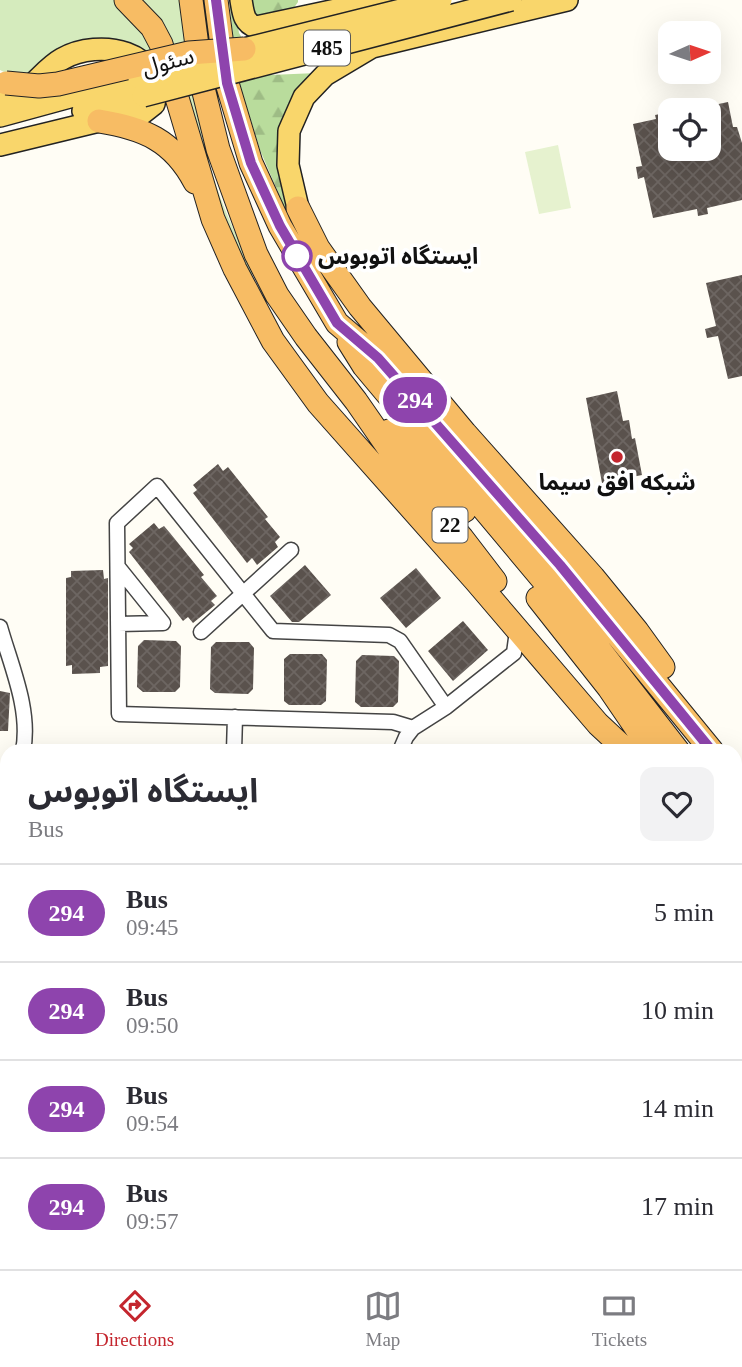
<!DOCTYPE html>
<html lang="en">
<head>
<meta charset="utf-8">
<style>
	:root { --surface:#fff; --page:#f2f2f3; --text:#2b2b33; --muted:#7c7c81; --line:#e1e1e2; --accent:#c4262e }
	body { margin:0; font-family:"Times New Roman","Noto Sans Arabic",serif; background:var(--page); color:var(--text); height:100vh; display:flex; flex-direction:column; font-size:26px; white-space:nowrap }
	* { box-sizing:border-box; margin:0 }
	p { font-size:23px; color:var(--muted) }
	.icon { flex:none; width:38px; height:38px; fill:none; stroke:currentColor; stroke-width:2; stroke-linecap:round; stroke-linejoin:round }
	.map { position:relative; flex:1; overflow:hidden }
	.sheet { position:absolute; left:0px; top:744px; width:742px; height:527px; display:flex; flex-direction:column; background:var(--surface); border-radius:21px 21px 0 0; box-shadow:0 7px 28px #0002 }
	.sheet>* { flex:none }
	.badge { padding:0 14px; border-radius:23px; font-size:24px; line-height:46px }
	.needle { width:46px; rotate:87deg }
	.controls { position:absolute; left:658px; top:21px; display:grid; gap:14px }
	.controls a { display:grid; place-items:center; width:63px; height:63px; border-radius:14px; background:var(--surface); box-shadow:0 7px 28px #0002; font-size:35px }
	.map>.badge { position:absolute; translate:-50% -50%; box-shadow:0 0 0 4px #fff }
	.round { display:grid; place-items:center; flex:none; width:74px; height:74px; border-radius:14px; background:var(--page) }
	.overview { display:flex; align-items:center; justify-content:space-between; height:119px; padding:0 28px }
	h1 { font-size:33px; font-weight:700; line-height:52px }
	ul { padding:0; list-style:none }
	li { display:flex; align-items:center; gap:21px; height:98px; padding:0 28px; border-top:2px solid var(--line) }
	li div { flex:1 }
	li b { display:block; font-size:26px }
	li em { font-style:normal }
	li .badge { min-width:77px; font-weight:700; text-align:center }
	.tabs { display:flex; justify-content:space-around; align-items:center; height:98px; border-top:2px solid var(--line); background:var(--surface); font-size:19px; color:var(--muted) }
	.tabs a { display:grid; justify-items:center; gap:4px }
	.tabs .on { color:var(--accent) }
	.map>svg:first-child { display:block }
</style>
</head>
<body>
<div class="map">
<svg width="742" height="1269" viewBox="0 0 742 1269">
	<defs>
		<pattern id="forest-firs" width="22" height="20" patternUnits="userSpaceOnUse" patternTransform="scale(1.75)"><rect width="22" height="20" fill="#b9dc9c"/><path d="M5 1l3.5 6h-7zM16 11l3.5 6h-7z" fill="#9ebc85"/></pattern>
		<pattern id="building-cross-hatch" width="8" height="8" patternUnits="userSpaceOnUse" patternTransform="scale(1.75)"><rect width="8" height="8" fill="#5a524d"/><path d="M0 0l8 8M0 8l8-8" fill="none" stroke="#6d6662"/></pattern>
	</defs>
	<rect width="100%" height="100%" fill="#fffdf5"/>
	<path fill="#d5ebbd" d="M0,0H119L161,51L147,53L120,45L37,78L6,73L0,70Z
		M133,0H180C185,61 196,120 214,179C224,211 240,242 253,273L247,279Z"/>
	<path fill="url(#forest-firs)" d="M229,0H234L239,33L263,72L270,75L317,73L280,148L353,314L292,225L260,150L238,79Z
		M248,0H298V2L291,12L254,20Z"/>
	<path fill="#e6f2cf" d="M558,145L571,208L539,214L525,152Z"/>
	<path fill="url(#building-cross-hatch)" d="M728,102L733,127H737L742,143V200L707,208L708,214L698,216L697,209L653,218L644,177L638,179L636,167L642,166L633,124L656,119L655,115L670,112V149H709V106Z
		M742,275V376L728,379L718,336L707,338L705,329L716,326L706,283Z
		M617,391L623,421L629,420L632,439L635,438L642,475L602,483L586,398Z
		M218,464L223,471L228,467L268,517L265,519L280,537L275,542L278,547L257,565L252,558L247,563L193,493L197,490L193,485Z
		M154,523L159,529L164,526L170,533L204,575L201,577L217,596L211,601L215,605L193,623L188,617L183,621L129,552L133,548L129,544Z
		M305,565L331,595L299,622H292L270,596Z
		M416,568L441,598L406,628L380,598Z
		M103,570L104,579L108,578V666L100,667V673L72,674V665L66,666V578L71,577V571Z
		M463,621L488,650L453,681L428,651Z
		M144,640L176,641L181,646L180,687L175,692H143L137,687L138,646Z
		M216,642H249L254,648L253,689L248,694L215,693L210,689L211,647Z
		M290,654H322L327,660L326,701L321,705H289L284,701V659Z
		M362,655L394,656L399,661L398,702L393,707H361L355,702L356,661Z
		M0,691L10,693L8,731H0Z"/>
	<g fill="none" stroke-linecap="round" stroke-linejoin="round">
		<defs>
			<path id="minor" d="M118,567L163,623L118,624
				M0,627C11,666 31,710 23,751
				M201,632L291,550
				M413,728L393,722L119,714L117,523L157,486L273,631L389,635L400,641L446,707
				M234,751L235,717
				M400,751L406,737L413,728L446,707L514,653L517,631
				M0,816L7,799
				M0,915L7,880
				M0,995H7
				M0,1211L7,1219
				M0,1238L7,1237
				M191,1264L327,1268
				M548,1264L557,1269
				M583,1264L591,1269
				M47,1269V1264"/>
			<path id="primary" d="M241,0C243,11 243,23 256,27L383,0
				M292,29L346,9
				M0,98C30,98 39,72 62,59C99,38 166,50 154,104L140,115L99,121L0,145
				M83,111L143,96
				M0,116L139,78
				M298,208L288,165L289,131L304,97L325,75L372,47L567,0"/>
			<path id="trunk" d="M126,0L152,27L161,44L213,219L235,269L273,341L318,403L475,580L598,724L627,751
				M191,0L202,84L218,149L256,254L277,295L306,337L356,401L408,476L462,538L495,581
				M216,0L227,83L251,163L280,226L337,323L378,358L560,565L712,751
				M99,121C143,128 173,140 195,182
				M298,208L318,248L360,307L465,433L593,577L637,631L663,667
				M349,342L364,366L575,618L678,751
				M389,431L414,455L464,511
				M538,598L609,688L652,751
				M735,791L742,805
				M735,848L742,861
				M735,908L742,929
				M735,988L742,1020"/>
		</defs>
		<use href="#minor" stroke="#444" stroke-width="17"/>
		<use href="#primary" stroke="#222" stroke-width="24"/>
		<use href="#trunk" stroke="#222" stroke-width="25"/>
		<use href="#minor" stroke="#fff" stroke-width="14"/>
		<use href="#primary" stroke="#f9d66b" stroke-width="21"/>
		<use href="#trunk" stroke="#f7bc64" stroke-width="23"/>
		<defs>
			<path id="primary-bridge" d="M139,78L244,49L441,0
				M143,96L511,0"/>
			<path id="trunk-bridge" d="M6,83L39,86L58,84L189,53L244,49"/>
		</defs>
		<use href="#primary-bridge" stroke="#222" stroke-width="24" stroke-linecap="butt"/>
		<use href="#trunk-bridge" stroke="#222" stroke-width="25" stroke-linecap="butt"/>
		<use href="#primary-bridge" stroke="#f9d66b" stroke-width="21"/>
		<use href="#trunk-bridge" stroke="#f7bc64" stroke-width="23"/>
	</g>
	<g fill="none" stroke-linecap="round" stroke-linejoin="round">
		<defs>
			<path id="line" d="M216,0L227,83L251,163L280,226L337,323L378,358L560,565L712,751"/>
		</defs>
		<use href="#line" stroke="#fff" stroke-width="16"/>
		<use href="#line" stroke="#8e44ad" stroke-width="10"/>
	</g>
	<circle fill="#fff" stroke="#8e44ad" stroke-width="3.5" cx="297" cy="256" r="14"/>
	<circle fill="#c4262e" stroke="#fff" stroke-width="2.5" cx="617" cy="457" r="7"/>
	<g text-anchor="middle" dominant-baseline="central" stroke-width="7" stroke-linejoin="round" paint-order="stroke">
		<g fill="#fff" stroke="#585858" stroke-width="2">
			<rect x="304" y="30.5" width="46" height="35" rx="5"/>
			<rect x="432.5" y="507.5" width="35" height="35" rx="5"/>
		</g>
		<g font-size="21" font-weight="bold" fill="#111">
			<text x="327" y="48">485</text>
			<text x="450" y="525">22</text>
		</g>
		<g font-size="23" fill="#111" stroke="#fff">
			<text transform="translate(168 62) rotate(-15)">سئول</text>
		</g>
		<g font-size="23" font-weight="bold" fill="#111" stroke="#fff" text-anchor="start">
			<text x="318" y="256">ایستگاه اتوبوس</text>
		</g>
		<g font-size="23" font-weight="bold" fill="#111" stroke="#fff">
			<text x="617" y="482">شبکه افق سیما</text>
		</g>
	</g>
</svg>
<div class="controls">
<a><svg class="needle" viewBox="-14 -14 28 28"><path d="M0-13l5 13h-10z" fill="#e53935"/><path d="M0 13l5-13h-10z" fill="#7c7c81"/></svg></a>
<a><svg class="icon" aria-label="locate" viewBox="0 0 24 24"><circle cx="12" cy="12" r="6"/><path d="M12 2v4M12 18v4M2 12h4M18 12h4"/></svg></a>
</div>
<b class="badge" style="left:415px;top:400px;background:#8e44ad;color:#fff">294</b>
<section class="sheet">
<div class="overview"><div><h1>ایستگاه اتوبوس</h1><p>Bus</p></div><a class="round"><svg class="icon" aria-label="heart" viewBox="0 0 24 24"><path d="M12 20l-8-8c-3-5 5-10 8-4 3-6 11-1 8 4z"/></svg></a></div>
<ul>
<li><span class="badge" style="background:#8e44ad;color:#fff">294</span><div><b>Bus</b><p>09:45</p></div><em>5 min</em></li>
<li><span class="badge" style="background:#8e44ad;color:#fff">294</span><div><b>Bus</b><p>09:50</p></div><em>10 min</em></li>
<li><span class="badge" style="background:#8e44ad;color:#fff">294</span><div><b>Bus</b><p>09:54</p></div><em>14 min</em></li>
<li><span class="badge" style="background:#8e44ad;color:#fff">294</span><div><b>Bus</b><p>09:57</p></div><em>17 min</em></li>
</ul>
</section>
</div>
<nav class="tabs">
<a class="on"><svg class="icon" aria-label="directions" viewBox="0 0 24 24"><path d="M12 3l9 9-9 9-9-9zM9 14v-3h6M13 9l2 2-2 2"/></svg>Directions</a>
<a><svg class="icon" aria-label="map" viewBox="0 0 24 24"><path d="M3 6l6-2 6 2 6-2v14l-6 2-6-2-6 2zM9 4v14M15 6v14"/></svg>Map</a>
<a><svg class="icon" aria-label="tickets" viewBox="0 0 24 24"><path d="M3 7h18v10H3zM15 7v10"/></svg>Tickets</a>
</nav>
</body>
</html>
